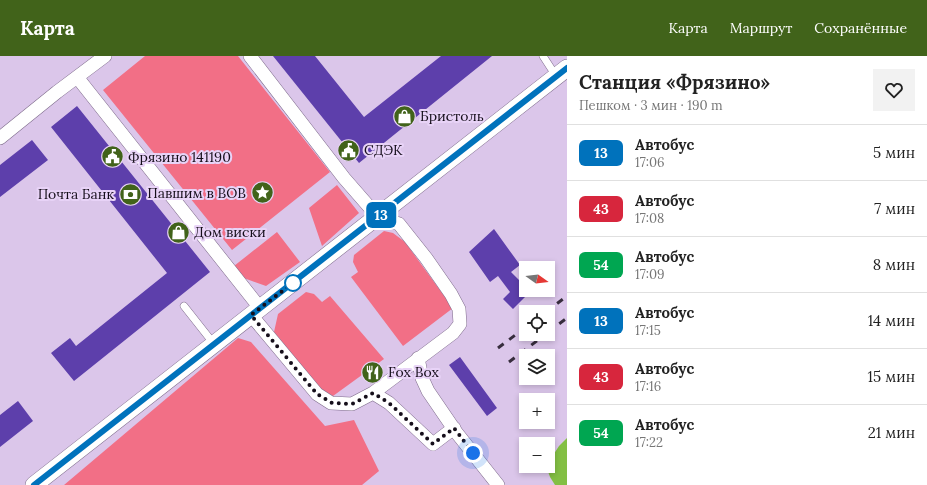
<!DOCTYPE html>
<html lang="ru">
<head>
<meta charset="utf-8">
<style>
	:root { --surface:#fff; --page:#f2f2f2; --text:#222; --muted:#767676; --line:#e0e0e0; --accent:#41631a }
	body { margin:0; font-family:Lora,serif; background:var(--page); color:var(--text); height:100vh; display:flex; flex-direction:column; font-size:15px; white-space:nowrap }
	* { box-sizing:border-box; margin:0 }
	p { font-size:13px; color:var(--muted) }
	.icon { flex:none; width:22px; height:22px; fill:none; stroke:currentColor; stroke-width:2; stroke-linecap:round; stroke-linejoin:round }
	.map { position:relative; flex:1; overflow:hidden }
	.side { display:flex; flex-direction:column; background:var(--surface); width:360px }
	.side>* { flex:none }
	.badge { padding:0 8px; border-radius:6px; font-size:14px; line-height:26px }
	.needle { width:26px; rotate:104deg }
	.buttons { position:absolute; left:519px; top:205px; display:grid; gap:8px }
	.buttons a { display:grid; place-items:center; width:36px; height:36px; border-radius:0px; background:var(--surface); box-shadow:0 2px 6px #0003; font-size:20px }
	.you { position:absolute; width:20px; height:20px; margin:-10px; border:3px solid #fff; border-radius:50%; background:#1a73e8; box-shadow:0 0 0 6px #1a73e833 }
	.map>.badge { position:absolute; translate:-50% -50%; box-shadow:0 0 0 2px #fff }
	.round { display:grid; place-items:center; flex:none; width:42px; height:42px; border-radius:0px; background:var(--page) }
	.overview { display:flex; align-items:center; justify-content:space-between; height:68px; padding:0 12px }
	h1 { font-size:19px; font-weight:800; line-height:30px }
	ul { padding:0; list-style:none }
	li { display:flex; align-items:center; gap:12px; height:56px; padding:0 12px; border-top:1px solid var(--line) }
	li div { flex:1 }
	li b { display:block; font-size:15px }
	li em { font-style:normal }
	li .badge { min-width:44px; font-weight:700; text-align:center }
	header { display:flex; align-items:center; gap:24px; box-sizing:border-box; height:56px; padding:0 20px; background:var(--accent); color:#fff }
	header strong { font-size:19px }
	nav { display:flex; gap:22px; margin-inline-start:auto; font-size:14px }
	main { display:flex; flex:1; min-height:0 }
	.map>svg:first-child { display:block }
</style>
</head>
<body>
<header>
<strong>Карта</strong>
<nav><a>Карта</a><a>Маршрут</a><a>Сохранённые</a></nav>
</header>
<main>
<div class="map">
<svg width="567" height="429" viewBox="0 0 567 429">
	<rect width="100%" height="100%" fill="#dbc6ea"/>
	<path fill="#f26f86" d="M145,0H238L330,116L232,194L103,34Z
		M337,129L359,157L322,190L309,152Z
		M384,175L393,177L405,186L453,252L403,290L351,221L358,216L353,206L354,199Z
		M277,176L300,206L266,230L241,221L234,210Z
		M306,236L314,238L322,246L330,240L384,303L333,340L317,331L274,276L278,258Z
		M238,282L251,286L325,370L354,364L379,415L362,429H64Z"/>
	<path fill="#83bf44" d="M567,382V429H555L550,421L546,410H548V407L559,390Z"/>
	<path fill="#5d3fab" d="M273,0H315L364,61L441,0H492L359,107Z
		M77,50L210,216L74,325L51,297L70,282L76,290L167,217L51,71Z
		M32,84L48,104L0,141V109Z
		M494,173L520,209L511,216L526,231V234L531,235L513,253L503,243L510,236L498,220L490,226L469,196Z
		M460,301L497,352L487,360L449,309Z
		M18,345L33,365L0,391V359Z"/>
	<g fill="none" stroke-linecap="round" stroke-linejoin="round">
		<defs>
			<path id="service" d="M543,0L556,20
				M184,250L214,288"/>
			<path id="minor" d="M250,0L344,122L378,161L399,168L426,202L451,238L459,253L460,268L453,277L373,337L352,348L331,347L317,338L251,259
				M77,21L260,252
				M0,82L57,36L105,0
				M418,302L422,322L428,335L456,376L498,429
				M373,337L389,347L433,388L454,372"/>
			<path id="tertiary" d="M34,429L567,12"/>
		</defs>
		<use href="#service" stroke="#7e6b8b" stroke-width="8"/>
		<use href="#minor" stroke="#7e6b8b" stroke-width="14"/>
		<use href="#tertiary" stroke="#7e6b8b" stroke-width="18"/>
		<use href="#service" stroke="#fff" stroke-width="7"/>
		<use href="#minor" stroke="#fff" stroke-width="13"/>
		<use href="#tertiary" stroke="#fff" stroke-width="17"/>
		<path stroke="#372d3d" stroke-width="3" stroke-dasharray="7 7" stroke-linecap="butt" d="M546,256L567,240
			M548,276L567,262
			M498,292L526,271
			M509,306L546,278"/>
	</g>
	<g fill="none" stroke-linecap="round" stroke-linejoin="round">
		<defs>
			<path id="line" d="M34,429L567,12"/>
		</defs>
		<use href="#line" stroke="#fff" stroke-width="9"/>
		<use href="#line" stroke="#0072bc" stroke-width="6"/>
		<path stroke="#150e1a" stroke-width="4" stroke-dasharray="0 7.2" d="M293,227L251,259L317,338L332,347L352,348L373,337L389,347L433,388L454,372L473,397"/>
	</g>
	<defs>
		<symbol id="shop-disc" viewBox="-11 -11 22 22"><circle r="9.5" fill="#41631a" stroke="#e8d3f7"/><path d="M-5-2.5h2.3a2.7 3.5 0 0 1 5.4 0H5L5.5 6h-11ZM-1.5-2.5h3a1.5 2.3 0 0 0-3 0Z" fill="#fff"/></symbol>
		<symbol id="civic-disc" viewBox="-11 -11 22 22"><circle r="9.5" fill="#41631a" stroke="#e8d3f7"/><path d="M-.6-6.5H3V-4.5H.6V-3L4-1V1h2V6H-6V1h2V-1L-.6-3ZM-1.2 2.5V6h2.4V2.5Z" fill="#fff"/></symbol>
		<symbol id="sight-disc" viewBox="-11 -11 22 22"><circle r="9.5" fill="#41631a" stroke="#e8d3f7"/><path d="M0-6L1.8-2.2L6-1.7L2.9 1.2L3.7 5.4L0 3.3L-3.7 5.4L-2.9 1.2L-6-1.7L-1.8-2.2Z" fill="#fff"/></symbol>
		<symbol id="bank-disc" viewBox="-11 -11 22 22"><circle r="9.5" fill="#41631a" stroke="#e8d3f7"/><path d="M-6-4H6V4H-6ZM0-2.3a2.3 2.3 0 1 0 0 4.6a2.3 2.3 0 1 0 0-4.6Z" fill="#fff"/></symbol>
		<symbol id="restaurant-disc" viewBox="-11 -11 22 22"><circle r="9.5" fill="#41631a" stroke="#e8d3f7"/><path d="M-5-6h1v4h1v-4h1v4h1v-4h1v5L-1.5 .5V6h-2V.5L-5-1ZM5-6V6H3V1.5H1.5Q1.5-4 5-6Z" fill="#fff"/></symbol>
	</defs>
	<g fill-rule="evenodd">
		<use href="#shop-disc" x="392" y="48" width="25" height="25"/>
		<use href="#civic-disc" x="336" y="82" width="25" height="25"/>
		<use href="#civic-disc" x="100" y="88" width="25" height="25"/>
		<use href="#sight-disc" x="250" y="124" width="25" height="25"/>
		<use href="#bank-disc" x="118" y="126" width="25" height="25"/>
		<use href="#shop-disc" x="166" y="164" width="25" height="25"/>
		<use href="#restaurant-disc" x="360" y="304" width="25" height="25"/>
	</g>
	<circle fill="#fff" stroke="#0072bc" stroke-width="2" cx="293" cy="227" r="8"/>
	<g text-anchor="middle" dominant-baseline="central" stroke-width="4" stroke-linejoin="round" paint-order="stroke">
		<g font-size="14" fill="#150e1a" stroke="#e8d3f7" text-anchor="start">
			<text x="420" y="60">Бристоль</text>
			<text x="364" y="94">СДЭК</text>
			<text x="128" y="101">Фрязино 141190</text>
			<text x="246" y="137" text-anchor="end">Павшим в ВОВ</text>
			<text x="114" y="138" text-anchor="end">Почта Банк</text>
			<text x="194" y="176">Дом виски</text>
			<text x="388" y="316">Fox Box</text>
		</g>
	</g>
</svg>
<div class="buttons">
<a><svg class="needle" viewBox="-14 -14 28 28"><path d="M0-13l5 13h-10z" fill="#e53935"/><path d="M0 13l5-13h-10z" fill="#767676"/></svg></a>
<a><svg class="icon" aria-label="locate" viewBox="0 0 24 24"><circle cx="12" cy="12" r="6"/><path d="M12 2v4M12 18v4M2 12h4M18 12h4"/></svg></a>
<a><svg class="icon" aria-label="layers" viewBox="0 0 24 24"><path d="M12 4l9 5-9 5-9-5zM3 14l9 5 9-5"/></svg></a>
<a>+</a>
<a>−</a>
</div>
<div class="you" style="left:473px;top:397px"></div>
<b class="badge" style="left:381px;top:159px;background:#0072bc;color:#fff">13</b>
</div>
<section class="side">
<div class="overview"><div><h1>Станция «Фрязино»</h1><p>Пешком · 3 мин · 190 m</p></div><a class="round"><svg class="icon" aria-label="heart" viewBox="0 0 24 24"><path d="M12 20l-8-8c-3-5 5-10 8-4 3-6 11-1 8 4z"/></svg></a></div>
<ul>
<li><span class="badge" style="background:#0072bc;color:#fff">13</span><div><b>Автобус</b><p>17:06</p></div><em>5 мин</em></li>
<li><span class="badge" style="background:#d7263d;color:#fff">43</span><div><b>Автобус</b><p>17:08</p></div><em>7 мин</em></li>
<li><span class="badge" style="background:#00a651;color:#fff">54</span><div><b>Автобус</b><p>17:09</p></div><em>8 мин</em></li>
<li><span class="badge" style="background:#0072bc;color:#fff">13</span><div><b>Автобус</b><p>17:15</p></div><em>14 мин</em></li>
<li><span class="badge" style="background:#d7263d;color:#fff">43</span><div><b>Автобус</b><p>17:16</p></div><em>15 мин</em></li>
<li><span class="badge" style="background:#00a651;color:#fff">54</span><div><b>Автобус</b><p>17:22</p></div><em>21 мин</em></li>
</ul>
</section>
</main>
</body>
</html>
